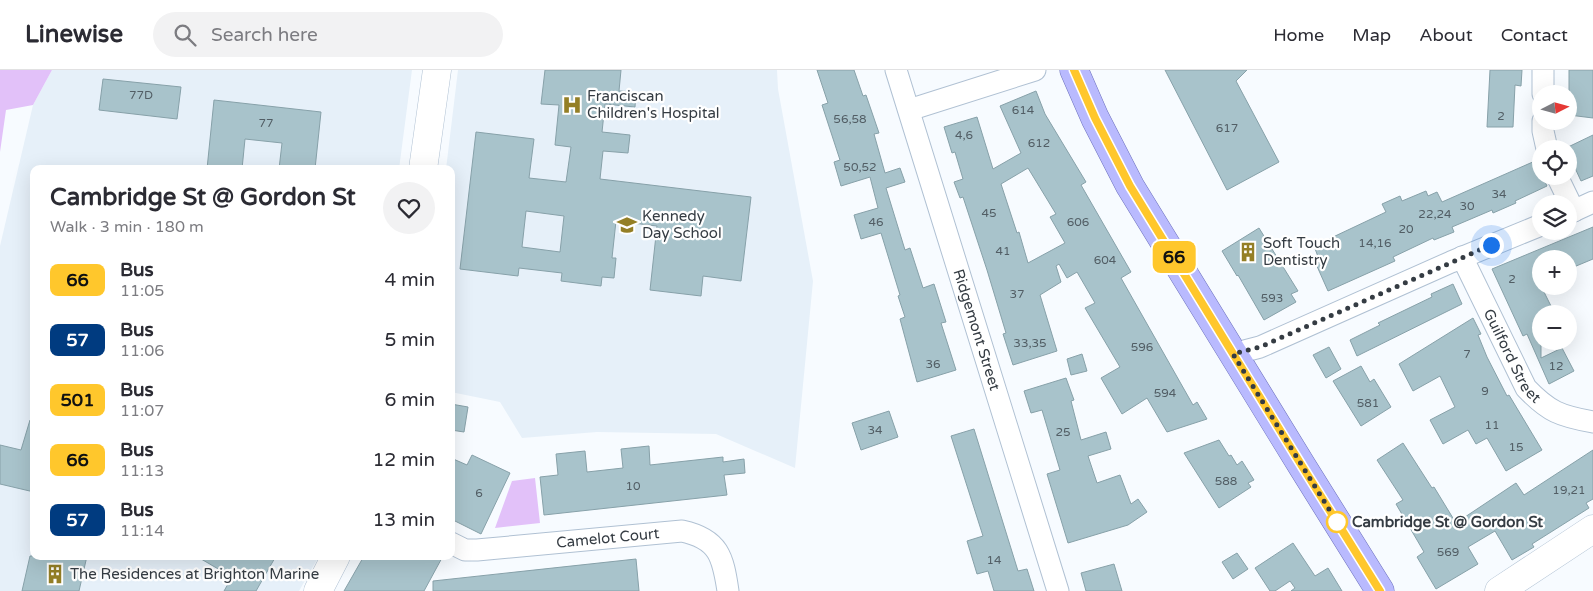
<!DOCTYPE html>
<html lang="en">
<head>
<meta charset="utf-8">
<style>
	:root { --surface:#fff; --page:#f2f2f3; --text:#2b2b33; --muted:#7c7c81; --line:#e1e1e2 }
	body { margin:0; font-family:"Varela Round",sans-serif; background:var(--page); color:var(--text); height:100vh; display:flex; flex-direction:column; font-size:19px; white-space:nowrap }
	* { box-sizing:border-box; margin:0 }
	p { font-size:16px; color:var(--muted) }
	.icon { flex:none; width:28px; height:28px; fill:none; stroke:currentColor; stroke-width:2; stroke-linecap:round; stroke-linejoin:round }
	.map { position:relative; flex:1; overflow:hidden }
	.side { position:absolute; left:30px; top:95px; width:425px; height:395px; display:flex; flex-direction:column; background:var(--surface); border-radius:10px; box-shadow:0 5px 20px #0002 }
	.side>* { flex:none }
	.badge { padding:0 10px; border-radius:8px; font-size:18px; line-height:32px }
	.needle { width:32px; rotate:84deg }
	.buttons { position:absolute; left:1532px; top:15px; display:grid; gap:10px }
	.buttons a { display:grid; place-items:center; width:45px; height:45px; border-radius:50%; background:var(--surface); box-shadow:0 5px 20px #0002; font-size:25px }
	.you { position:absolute; width:25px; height:25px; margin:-12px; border:4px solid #fff; border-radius:50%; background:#1a73e8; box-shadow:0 0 0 8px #1a73e833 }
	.map>.badge { position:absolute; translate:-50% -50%; box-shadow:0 0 0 2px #fff }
	.round { display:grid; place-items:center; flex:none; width:52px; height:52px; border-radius:26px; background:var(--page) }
	.overview { display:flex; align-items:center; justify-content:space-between; height:85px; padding:0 20px }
	h1 { font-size:24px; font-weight:700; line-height:38px }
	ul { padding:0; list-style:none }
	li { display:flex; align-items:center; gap:15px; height:60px; padding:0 20px }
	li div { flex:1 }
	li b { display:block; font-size:19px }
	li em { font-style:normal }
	li .badge { min-width:55px; font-weight:700; text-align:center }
	header { display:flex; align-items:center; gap:30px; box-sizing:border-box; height:70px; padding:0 25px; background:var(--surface); border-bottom:1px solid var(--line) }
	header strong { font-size:24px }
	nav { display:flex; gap:28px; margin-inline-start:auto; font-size:18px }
	.search { width:350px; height:45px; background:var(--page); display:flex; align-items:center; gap:12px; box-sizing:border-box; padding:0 18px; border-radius:28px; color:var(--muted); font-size:19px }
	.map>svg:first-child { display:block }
</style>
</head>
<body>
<header>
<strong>Linewise</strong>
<div class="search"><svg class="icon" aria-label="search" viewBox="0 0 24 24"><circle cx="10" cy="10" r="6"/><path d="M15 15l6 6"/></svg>Search here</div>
<nav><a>Home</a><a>Map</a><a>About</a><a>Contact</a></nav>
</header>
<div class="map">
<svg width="1593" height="521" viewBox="0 0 1593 521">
	<rect width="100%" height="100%" fill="#f7fbff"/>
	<path fill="#e6f0f9" d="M52,0H412L399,99H34V486H319L299,521H0V176L33,35Z
		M458,0H777L778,19L813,211L795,398L716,364L597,362L522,368L500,332L451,322V99H446Z"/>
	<path fill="#e2c1f9" d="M0,0H52L33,35L6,40L0,82Z
		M535,408L540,453L495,458L512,411Z"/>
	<path fill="#a8c3cb" stroke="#87a1a9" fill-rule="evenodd" d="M545,0H621L619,21L636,22L635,37L605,34L602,62L630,65L628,83L603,81L600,109L751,127L741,211L703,206L701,226L650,220L657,156L616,151L612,188H616L614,208L602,207L601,216L561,211L562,203L519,198L518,206L460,199L476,62L534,69L529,108L566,112L571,77L555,75L559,35L541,34ZM526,141L564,146L560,182L522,177Z
		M817,0H854L863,26L866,25L879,63L874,64L885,103L900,98L905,112L886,118L905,180L910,178L923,218L934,214L946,252L941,253L956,300L917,312L900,249L905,247L898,226L900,225L881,163L861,169L854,145L878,138L870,107L841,116L834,92L840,90L822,35L828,33Z
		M1165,0H1247L1236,11L1279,92L1227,120Z
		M1490,0H1522L1521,16L1515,15L1513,57H1487Z
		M1569,0H1593V48L1569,45Z
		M103,9L181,17L177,49L99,40Z
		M1036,21L1045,44L1086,112L1081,115L1131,202L1121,208L1193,335L1197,332L1207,349L1167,362L1147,328L1122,344L1101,308L1120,297L1085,238L1095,233L1077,202L1067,208L1059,194L1056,196L1061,212L1040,225L1057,281L1013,295L1003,264L1006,263L987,200L963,127L960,128L954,112L963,109L955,82L952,83L944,57L977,47L993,99L1021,83L1000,36ZM1028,98L1056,144L1050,147L1065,173L1028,193L1019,162L1017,163L1001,114Z
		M214,30L321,42L315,99H279L282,73L245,69L242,99H207Z
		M1593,65V106L1581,111L1569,85V79L1566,78Z
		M1535,91L1547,116L1515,131L1516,133L1493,143L1492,140L1452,157L1454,162L1434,170L1433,168L1393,187L1395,191L1328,221L1316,194L1320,192L1314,176L1386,142L1382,134L1400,126L1402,131L1426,121L1428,126L1437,122L1442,132Z
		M1593,157V189L1569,199V189H1541V216L1555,244H1541V288L1562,278L1574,301L1549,314L1527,264L1523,266L1492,199Z
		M1259,158L1298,221L1291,224L1296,232L1264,250L1238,205L1237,206L1222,181Z
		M1453,214L1462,234L1357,286L1350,270L1380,255L1378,253L1432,227L1431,224Z
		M1473,248L1481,264L1478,265L1487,287L1507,326L1509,325L1542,380L1506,401L1487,368L1476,374L1468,360L1443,374L1430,350L1455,337L1440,306L1413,321L1399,294Z
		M1329,277L1341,299L1326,308L1313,285Z
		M1082,284L1087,301L1071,305L1067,289Z
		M1361,296L1370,312L1374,309L1391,337L1361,356L1333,311Z
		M1066,308L1074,330L1071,331L1081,370L1106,362L1111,379L1088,386L1097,413L1120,405L1131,434L1138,429L1147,442L1128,455L1068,473L1047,404L1060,400L1042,340L1031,343L1024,321Z
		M451,334L468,337L464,362L451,360Z
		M889,341L898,367L861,380L852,353Z
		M30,350H34V422L0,414V375L21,380Z
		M974,359L1018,501L1027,499L1034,521H994L988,501L977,504L967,471L983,466L951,366Z
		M1219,370L1229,386L1231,385L1237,395L1242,391L1254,410L1248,413L1251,417L1219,438L1184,383Z
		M1403,373L1432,418L1434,417L1456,453L1516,413L1524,425L1593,380V429L1586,433L1589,438L1532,474L1534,477L1512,490L1495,461L1468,477L1478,494L1436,519L1417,487L1424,482L1396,434L1403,430L1377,390Z
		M649,376L650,395L723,387V392L744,389L745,403L724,405L727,425L544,445L540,407L558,405L556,384L585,381L587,402L623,398L621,379Z
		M472,385L510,403L481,464L451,449V388L467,395Z
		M1293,473L1315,506L1328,498L1342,521H1291L1295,518L1290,511L1275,521H1270L1255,498Z
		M1237,483L1248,499L1233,509L1222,492Z
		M30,486H87L79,521H22Z
		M196,486H276L256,521H224L232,507Z
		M364,486H443L424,521H344Z
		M636,489L639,521H433V511Z
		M1114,494L1122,521H1086L1081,503Z"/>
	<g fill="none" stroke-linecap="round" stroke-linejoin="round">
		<defs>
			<g id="minor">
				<path id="s1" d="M896,0L1058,521"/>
				<path d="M1543,24V0"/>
				<path d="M909,40L1035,0"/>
				<path d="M1543,51V61L1547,79"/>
				<path d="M1557,106L1574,141"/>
				<path d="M1569,143L1593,132"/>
				<path id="s2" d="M1462,187L1526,318C1549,342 1560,346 1593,352"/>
				<path d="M1233,284L1260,277L1451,192L1541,155"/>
				<path id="s3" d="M451,473L465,480H477L682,461C719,469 723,487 728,521"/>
			</g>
			<path id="tertiary" d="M423,99L437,0
				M318,521L336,486
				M1499,521L1593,459"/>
			<path id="primary" d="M1074,0L1095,48L1130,116L1302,396L1380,521"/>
		</defs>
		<use href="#minor" stroke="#b0c1d3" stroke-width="23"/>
		<use href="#tertiary" stroke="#b0c1d3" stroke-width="29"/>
		<use href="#primary" stroke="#6c70bc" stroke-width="29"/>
		<use href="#minor" stroke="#fff" stroke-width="21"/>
		<use href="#tertiary" stroke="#fff" stroke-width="28"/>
		<use href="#primary" stroke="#b9bafe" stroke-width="28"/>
	</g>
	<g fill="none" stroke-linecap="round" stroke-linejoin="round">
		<defs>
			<path id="line" d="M1074,0L1095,48L1130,116L1302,396L1380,521"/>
		</defs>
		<use href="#line" stroke="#fff" stroke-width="11"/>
		<use href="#line" stroke="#ffc72c" stroke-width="8"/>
		<path stroke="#353c43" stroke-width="5" stroke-dasharray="0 9" d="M1337,452L1340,457L1233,284L1260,277L1491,175"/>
	</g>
	<defs>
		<symbol id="hospital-bare" viewBox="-9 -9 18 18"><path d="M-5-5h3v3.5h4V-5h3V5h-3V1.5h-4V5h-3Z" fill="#947f26" stroke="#fff" stroke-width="2.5" paint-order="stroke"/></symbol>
		<symbol id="school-bare" viewBox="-9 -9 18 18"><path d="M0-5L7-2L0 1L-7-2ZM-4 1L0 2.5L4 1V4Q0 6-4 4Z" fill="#947f26" stroke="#fff" stroke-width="2.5" paint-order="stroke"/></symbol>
		<symbol id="building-bare" viewBox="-9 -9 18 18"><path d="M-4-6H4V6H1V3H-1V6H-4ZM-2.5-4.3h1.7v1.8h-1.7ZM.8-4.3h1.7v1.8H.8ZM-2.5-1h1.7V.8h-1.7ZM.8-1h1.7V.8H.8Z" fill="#947f26" stroke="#fff" stroke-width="2.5" paint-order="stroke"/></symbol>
	</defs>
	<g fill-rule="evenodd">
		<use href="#hospital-bare" x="558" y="21" width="28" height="28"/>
		<use href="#school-bare" x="613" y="141" width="28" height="28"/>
		<use href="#building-bare" x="1234" y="168" width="28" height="28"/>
		<use href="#building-bare" x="41" y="490" width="28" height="28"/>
	</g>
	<circle fill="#fff" stroke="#ffc72c" stroke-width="2.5" cx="1337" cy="452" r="10"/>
	<g text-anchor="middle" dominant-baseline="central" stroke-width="4.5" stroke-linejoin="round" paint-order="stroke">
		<g font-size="12" fill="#525e65">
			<text x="141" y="25">77D</text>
			<text x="1023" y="40">614</text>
			<text x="1501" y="46">2</text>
			<text x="850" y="49">56,58</text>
			<text x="266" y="53">77</text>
			<text x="1227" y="58">617</text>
			<text x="964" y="65">4,6</text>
			<text x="1039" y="73">612</text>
			<text x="860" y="97">50,52</text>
			<text x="1499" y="124">34</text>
			<text x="1467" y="136">30</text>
			<text x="989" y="143">45</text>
			<text x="1435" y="144">22,24</text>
			<text x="876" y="152">46</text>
			<text x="1078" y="152">606</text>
			<text x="1406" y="159">20</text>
			<text x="1375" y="173">14,16</text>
			<text x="1003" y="181">41</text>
			<text x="1105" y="190">604</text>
			<text x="1512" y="209">2</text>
			<text x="1017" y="224">37</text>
			<text x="1272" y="228">593</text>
			<text x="1030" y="273">33,35</text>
			<text x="1142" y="277">596</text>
			<text x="1467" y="284">7</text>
			<text x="933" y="294">36</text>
			<text x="1556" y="296">12</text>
			<text x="1485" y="321">9</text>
			<text x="1165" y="323">594</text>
			<text x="1368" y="333">581</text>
			<text x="1492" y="355">11</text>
			<text x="875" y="360">34</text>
			<text x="1063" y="362">25</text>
			<text x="1516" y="377">15</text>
			<text x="1226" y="411">588</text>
			<text x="633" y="416">10</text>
			<text x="1569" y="420">19,21</text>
			<text x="479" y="423">6</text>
			<text x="1448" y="482">569</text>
			<text x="994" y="490">14</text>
		</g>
		<g font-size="15" fill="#353c43" stroke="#fff" text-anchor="start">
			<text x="587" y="26">Franciscan<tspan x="587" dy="17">Children's Hospital</tspan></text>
			<text x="642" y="146">Kennedy<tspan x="642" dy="17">Day School</tspan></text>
			<text x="1263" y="173">Soft Touch<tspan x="1263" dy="17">Dentistry</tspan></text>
			<text x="70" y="504">The Residences at Brighton Marine</text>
		</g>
		<g font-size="15" fill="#353c43" stroke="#fff">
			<text stroke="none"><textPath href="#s1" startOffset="272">Ridgemont Street</textPath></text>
			<text stroke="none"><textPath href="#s2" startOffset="111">Guilford Street</textPath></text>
			<text stroke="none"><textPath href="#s3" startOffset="159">Camelot Court</textPath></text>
		</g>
		<g font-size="15" font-weight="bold" fill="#353c43" stroke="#fff" text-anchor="start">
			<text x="1352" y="452">Cambridge St @ Gordon St</text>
		</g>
	</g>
</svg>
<div class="buttons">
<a><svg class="needle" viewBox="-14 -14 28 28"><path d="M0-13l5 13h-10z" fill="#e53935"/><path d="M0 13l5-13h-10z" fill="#7c7c81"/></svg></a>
<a><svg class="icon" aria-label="locate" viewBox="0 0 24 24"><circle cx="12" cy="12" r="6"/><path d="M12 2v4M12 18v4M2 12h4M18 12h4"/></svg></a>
<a><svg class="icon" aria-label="layers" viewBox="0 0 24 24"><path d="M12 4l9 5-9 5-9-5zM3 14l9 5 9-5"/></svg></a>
<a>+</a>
<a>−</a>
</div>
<div class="you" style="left:1491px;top:175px"></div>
<b class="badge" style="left:1174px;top:187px;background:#ffc72c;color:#111">66</b>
<section class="side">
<div class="overview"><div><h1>Cambridge St @ Gordon St</h1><p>Walk · 3 min · 180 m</p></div><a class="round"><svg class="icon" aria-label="heart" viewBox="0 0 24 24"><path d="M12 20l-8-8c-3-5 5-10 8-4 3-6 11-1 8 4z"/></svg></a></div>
<ul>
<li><span class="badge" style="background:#ffc72c;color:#111">66</span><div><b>Bus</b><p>11:05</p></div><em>4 min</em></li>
<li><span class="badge" style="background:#003b80;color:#fff">57</span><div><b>Bus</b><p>11:06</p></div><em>5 min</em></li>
<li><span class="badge" style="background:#ffc72c;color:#111">501</span><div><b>Bus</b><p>11:07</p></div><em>6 min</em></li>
<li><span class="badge" style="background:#ffc72c;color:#111">66</span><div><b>Bus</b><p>11:13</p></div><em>12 min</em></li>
<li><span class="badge" style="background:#003b80;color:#fff">57</span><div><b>Bus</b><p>11:14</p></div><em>13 min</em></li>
</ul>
</section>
</div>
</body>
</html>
